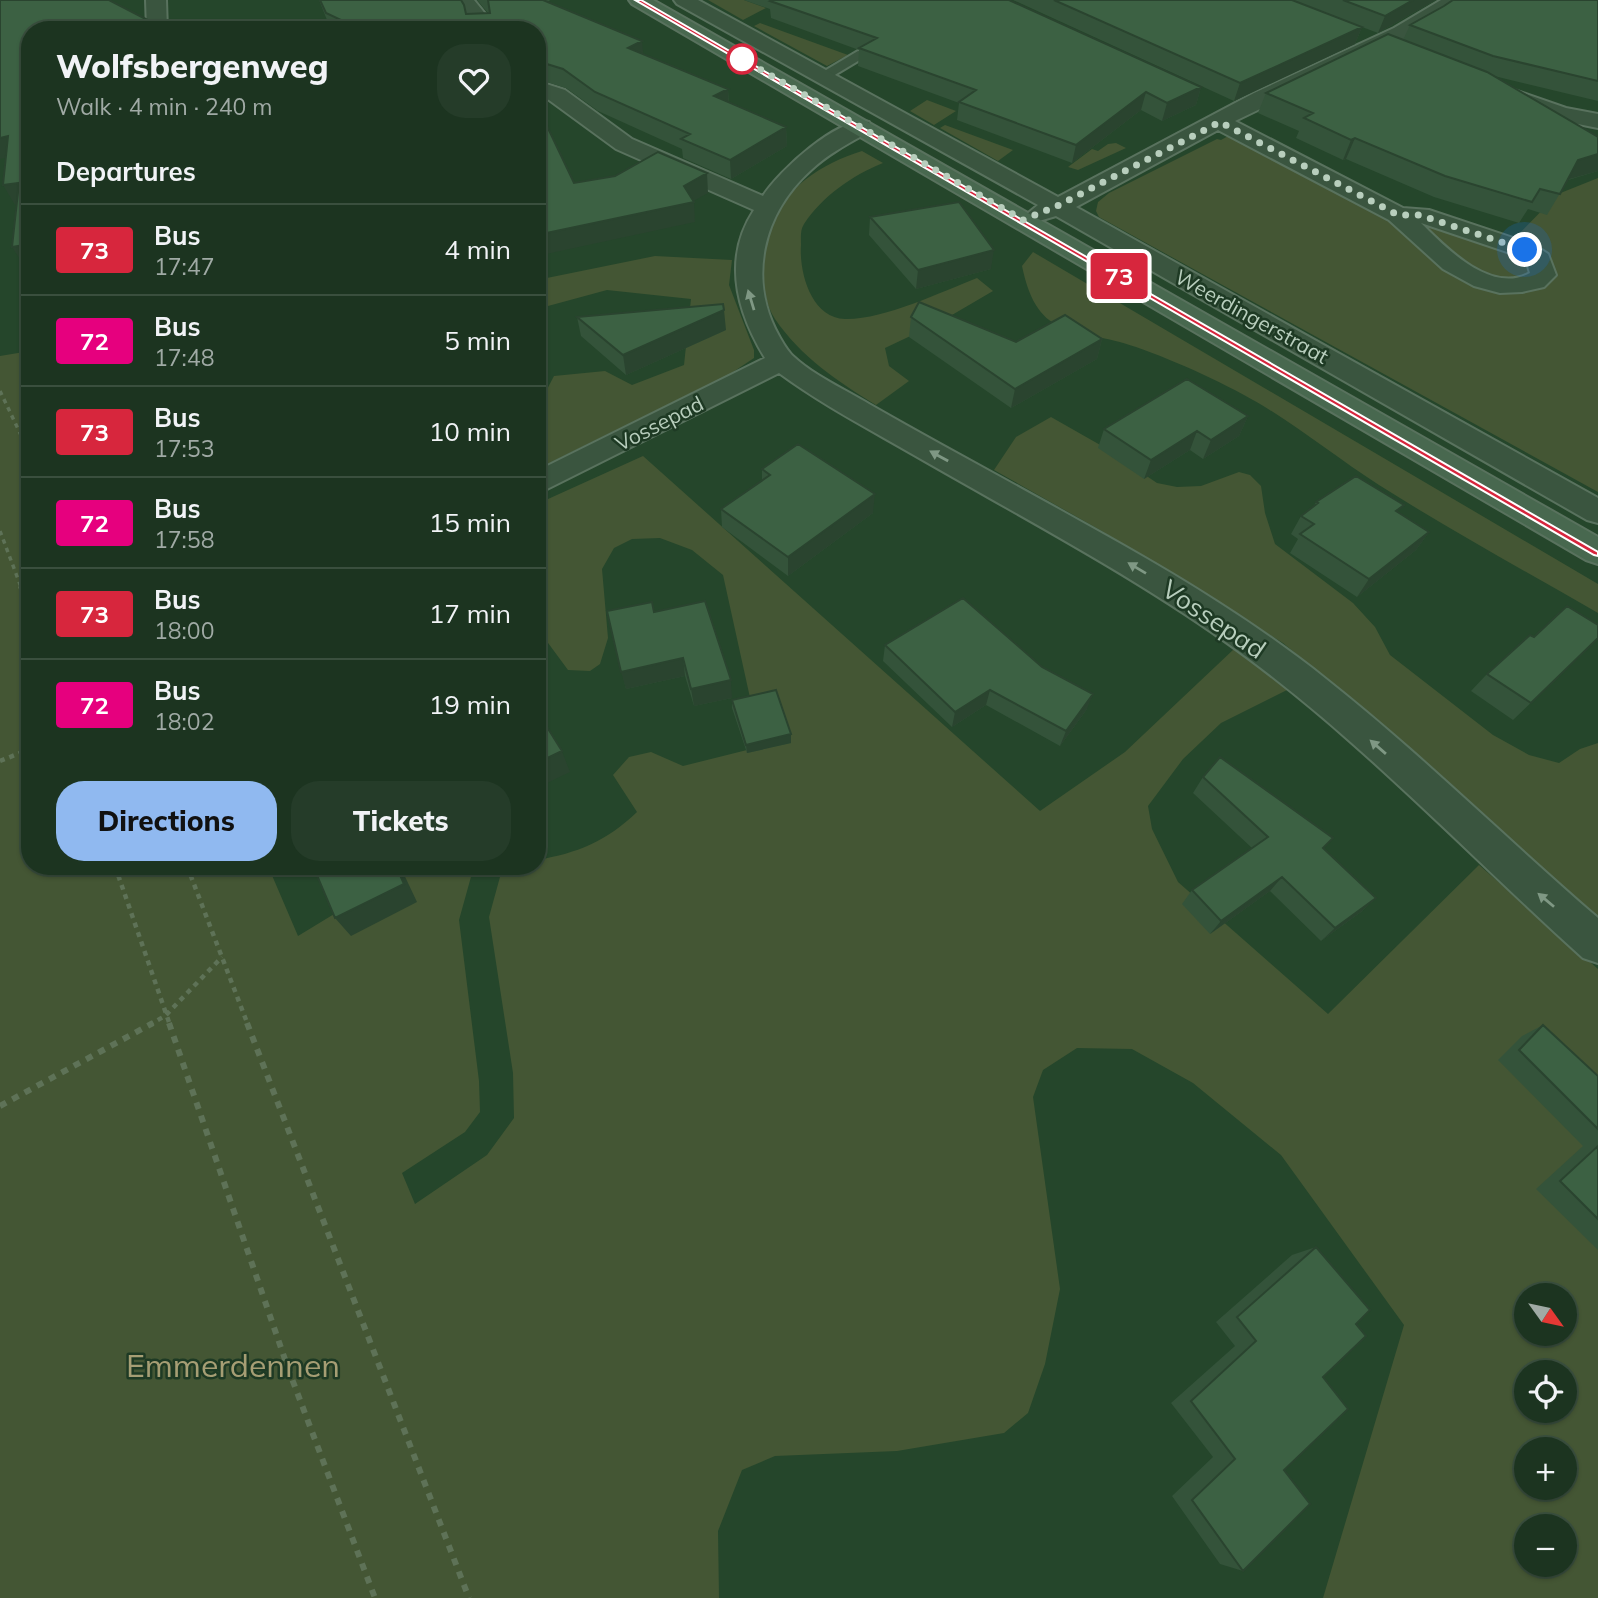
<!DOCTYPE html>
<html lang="en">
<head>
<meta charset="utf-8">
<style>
	:root { --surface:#1c3420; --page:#253c29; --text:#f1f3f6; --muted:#a0aaa5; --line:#3a4f3e; --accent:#90b9f0 }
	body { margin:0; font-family:Mulish,sans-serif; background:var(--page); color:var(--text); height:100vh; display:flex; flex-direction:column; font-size:26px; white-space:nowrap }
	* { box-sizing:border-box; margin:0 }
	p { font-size:23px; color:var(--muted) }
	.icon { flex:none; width:38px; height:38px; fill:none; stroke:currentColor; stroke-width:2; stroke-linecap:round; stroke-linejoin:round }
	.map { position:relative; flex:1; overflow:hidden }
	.drawer { position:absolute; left:21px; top:21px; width:525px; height:854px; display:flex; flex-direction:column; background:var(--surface); border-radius:28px; box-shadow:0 2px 5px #0004,0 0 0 2px var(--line) }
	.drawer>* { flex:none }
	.badge { padding:0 14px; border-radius:5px; font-size:24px; line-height:46px }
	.needle { width:46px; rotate:123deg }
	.fabs { position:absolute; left:1514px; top:1283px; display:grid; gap:14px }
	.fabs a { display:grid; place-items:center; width:63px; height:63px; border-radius:50%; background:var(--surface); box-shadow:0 2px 5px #0004,0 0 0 2px var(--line); font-size:35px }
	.you { position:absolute; width:35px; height:35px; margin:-18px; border:5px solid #fff; border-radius:50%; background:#1a73e8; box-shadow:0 0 0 10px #1a73e833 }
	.map>.badge { position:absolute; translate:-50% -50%; box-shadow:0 0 0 4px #fff }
	h2 { padding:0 35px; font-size:26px; line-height:63px }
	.round { display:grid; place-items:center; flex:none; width:74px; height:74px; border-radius:28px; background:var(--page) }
	.headline { display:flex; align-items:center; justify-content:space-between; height:119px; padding:0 35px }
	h1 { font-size:33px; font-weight:800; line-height:52px }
	.primary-button { display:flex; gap:14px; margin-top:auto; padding:14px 35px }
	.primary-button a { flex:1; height:80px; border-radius:28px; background:var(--accent); color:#111; font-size:28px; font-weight:800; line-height:80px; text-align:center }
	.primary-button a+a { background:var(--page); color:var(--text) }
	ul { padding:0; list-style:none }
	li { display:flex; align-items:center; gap:21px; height:91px; padding:0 35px; border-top:2px solid var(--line) }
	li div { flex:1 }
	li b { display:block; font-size:26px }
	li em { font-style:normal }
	li .badge { min-width:77px; font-weight:700; text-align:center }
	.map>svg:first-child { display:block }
</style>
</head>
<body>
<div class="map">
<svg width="1598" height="1598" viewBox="0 0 1598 1598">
	<rect width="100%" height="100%" fill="#25462b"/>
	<path fill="#445634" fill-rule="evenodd" d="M708,0H744L766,8L743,20Z
		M760,23L848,55L827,66L754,26Z
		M927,100L956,111L934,125L910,111Z
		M945,125L1013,150L998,161L940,128Z
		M1230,135L1381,209L1460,276L1548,281L1513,240L1558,194L1598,178V492L1099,217L1096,211L1098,202L1109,193L1217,139L1221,140Z
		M1116,143L1126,148L1078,170L1068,167L1092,149L1098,151L1108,144Z
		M862,151L883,163C851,176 823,196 804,224C800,230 801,238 801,245C799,272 811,318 845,319C883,320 941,292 977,278L993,291L940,322L885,348L889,366L909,381L876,405C837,381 801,357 775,319C764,302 763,282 764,262C765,252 764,240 768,231C782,189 822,163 862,151Z
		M1414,219L1523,254L1535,272L1515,282L1473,272Z
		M1033,252L1598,584V613C1525,571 1450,530 1379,485C1340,460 1304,431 1265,407C1229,385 1176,361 1136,347C1077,326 1038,344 1022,266Z
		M655,256L732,260L729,285L754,350V358L730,374L537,469V400L544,395L554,376L605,371L632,385L684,365L691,299L607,290L537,309V280Z
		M30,351V866H268L298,936L413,866H474L459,920L479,1081L480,1112L465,1132L402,1173L415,1204L487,1155L514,1118L513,1073L489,917L503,866H537V860C578,853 607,841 637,812L613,775L629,757L651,752L683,766L747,750L758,734L723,575L692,550L660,538L632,539L614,548L602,569L608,638L600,664L590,671L568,670L537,628V504L643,456L1040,811L1125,752L1234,649L1259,665L1287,690L1221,723L1183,759L1148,806L1152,829L1178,882L1328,1014L1479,865L1598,969V1598H1323L1404,1325L1281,1155L1193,1083L1132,1049L1077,1048L1043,1070L1033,1097L1060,1289L1045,1364L1028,1413L1004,1433L897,1451L775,1456L742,1470L718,1531L719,1598H0V356ZM1526,1295H1564V1334H1526ZM1526,1372H1564V1410H1526ZM1526,1449H1564V1488H1526ZM1526,1526H1564V1564H1526Z
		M1051,417L1102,446L1157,483L1177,487L1201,486L1239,472L1250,475L1261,486L1265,513L1275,544L1353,603L1375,627L1390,655L1493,735L1529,755L1559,763L1580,749L1598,743V918L1401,741L1283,643L1100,530L994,470L1016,437Z"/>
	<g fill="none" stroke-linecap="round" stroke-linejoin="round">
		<defs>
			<path id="lane" d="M858,51L863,52V58L828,79H818L816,76Z"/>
			<path id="street" d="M146,0H166L167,30H147Z
				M454,0H474L491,21L492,30H472L471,22Z
				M674,0H698L1058,197L1254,93L1394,28L1441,0H1464L1409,37L1235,121L1403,208L1429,210L1534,245L1548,254L1556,275L1544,287L1522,292L1500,293L1474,286L1443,269L1389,220L1218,130L1076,207L1598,498V523L1587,520L1056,216L1039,221L1030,219L1027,214L1038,205L677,4ZM1421,223L1516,255L1527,263L1530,273C1491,295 1445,247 1421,223Z
				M537,81L565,90L632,139L763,196C778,172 839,115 869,122L872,127L869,132C849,143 828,154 811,170C763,213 747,279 779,336C783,343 788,352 794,357C813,375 846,390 869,404C935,442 1003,478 1069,515C1158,564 1246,615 1326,679C1421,754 1506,839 1598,918V963L1583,958C1464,851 1354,732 1223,640C1125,571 1018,515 914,455C869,429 821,404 779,373L537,494V471L765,358C737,312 722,259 754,210L616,149L549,100L537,95Z
				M1506,87L1566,108L1598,114V128L1553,119L1498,98L1495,93L1498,88Z"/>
			<path id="secondary" d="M629,0H653L1598,537V564L1586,560L632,4Z"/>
		</defs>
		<use href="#lane" stroke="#59725e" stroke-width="4"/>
		<use href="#street" stroke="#59725e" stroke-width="4"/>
		<use href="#secondary" stroke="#59725e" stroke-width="4"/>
		<path stroke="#5e7257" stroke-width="3.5" stroke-dasharray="4.5 4.5" stroke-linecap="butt" d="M0,391L30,454
			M0,531L21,587"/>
		<path stroke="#5e7257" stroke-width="4.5" stroke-dasharray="5 5" stroke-linecap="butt" d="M20,586L30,611
			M0,761L30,749
			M115,866L170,1025
			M187,866L248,1025
			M149,1025L165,1016L222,957"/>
		<path stroke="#5e7257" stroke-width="6" stroke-dasharray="7 7" stroke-linecap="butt" d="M169,1023L289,1371L375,1598
			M247,1023L469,1598
			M0,1106L153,1023"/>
		<use href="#lane" fill="#3a553f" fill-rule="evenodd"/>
		<use href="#street" fill="#3a553f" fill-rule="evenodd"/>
		<use href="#secondary" fill="#48684f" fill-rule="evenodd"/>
	</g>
	<path fill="#34533a" d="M319,0H461L466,14L488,13L477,0H550L548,2L643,54L728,89L729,103L786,127L787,146L731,179L683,158L682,149L598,111L566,88L537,79V30H331Z
		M744,0H1009L1201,87L1196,105L1162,121L1141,110L1072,163L957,120L959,103L858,66L859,50L771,18L770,9Z
		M1013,0H1436L1378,33L1362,27L1355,44L1234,101Z
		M1598,0V101L1494,76L1598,171L1568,180L1547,215L1528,209L1519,223L1434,197L1346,159L1343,160L1296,138L1299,131L1258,113L1266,93L1403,40L1410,25L1444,6Z
		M870,217L991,269L916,289L869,235Z
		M577,317L726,330L626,375L581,336Z
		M911,317L1016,342L1102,339L1097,359L1011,408L909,337Z
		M1248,416L1239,436L1203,459L1190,450L1144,479L1098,448L1104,429Z
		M762,469L873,513L788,576L722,527L721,509L762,480Z
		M1316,502L1399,513L1429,532L1416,550L1357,597L1290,553L1298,539L1291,534L1301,516L1314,506Z
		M607,611L654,612L732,698L694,706L685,676L626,689Z
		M1534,637L1598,638L1513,720L1471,691L1487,674Z
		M885,645L1042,667L1087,709L1060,746L986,705L952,727L883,661Z
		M732,700L791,743L747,753L732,708Z
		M1203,777L1324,848L1376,898L1361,912L1321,941L1270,891L1210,934L1182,904L1192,890L1252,848L1193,793Z
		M1543,1025L1598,1076V1250L1536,1189L1583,1146L1498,1060L1522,1036Z
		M1316,1247L1356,1324L1323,1377L1243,1571L1220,1564L1172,1496L1213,1457L1171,1403L1235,1346L1216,1322L1292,1255Z"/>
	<path fill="#2a442f" d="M1413,0H1436L1378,33L1385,16Z
		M1362,27L1355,44L1234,101L1240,83Z
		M642,41L644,60L628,48Z
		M1201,87L1196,105L1162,121L1167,103Z
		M728,89L729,108L714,96Z
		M1146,92L1141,110L1072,163L1076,145Z
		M786,127L787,146L731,179L730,160Z
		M8,136L20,155L0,159V138Z
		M1355,138L1346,159L1343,160L1351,140Z
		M1598,154V171L1566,180L1578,160Z
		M707,173L708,193L690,203L694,202L695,222L537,256V235L684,186Z
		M19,183L30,202L15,205L3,185Z
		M30,244V266L25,267L12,247Z
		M994,250L991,269L916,289L918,270Z
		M724,310L726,330L626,375L623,355Z
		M1102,339L1097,359L1011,408L1015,389Z
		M1248,416L1239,436L1203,459L1211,440Z
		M1197,431L1190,450L1144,479L1151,460Z
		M875,494L873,513L788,576V557Z
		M1429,532L1416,550L1357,597L1369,579Z
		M683,658L685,676L626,689L621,672Z
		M731,680L732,698L694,706L691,689Z
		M990,690L986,705L952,727L955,712Z
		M1093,694L1087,709L1060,746L1066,731Z
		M791,734V743L747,753L746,745Z
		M562,751L570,772L537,788V763Z
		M396,866H400L417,902L351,936L335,918Z
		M1282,877L1270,891L1210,934L1221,921Z
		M1376,898L1361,912L1321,941L1335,928Z"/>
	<path fill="#3c6143" stroke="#2a442f" stroke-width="2" d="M0,0H109L167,30H30V244L12,247L19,183L3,185L8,136L0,138Z
		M320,0H461L464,5L466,14L490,13L488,0H543L642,41L628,48L728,89L714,96L786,127L730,160L681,139L690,134L595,92L563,69L537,61V30H362L326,13Z
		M772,0H1009L1201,87L1167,103L1146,92L1076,145L959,102L976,90L859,48L877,38L770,1Z
		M1054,0H1292L1362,27L1240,83Z
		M1343,0H1413L1385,16Z
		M1453,0H1598V81L1493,56L1410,25L1444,6Z
		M1388,34L1487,72L1598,137V154L1578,160L1560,194L1540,189L1532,202L1445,176L1355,138L1351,140L1304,118L1313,113L1266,93Z
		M537,105L574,183L615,176L658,152L707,173L684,186L694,202L537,235Z
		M959,202L994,250L918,270L870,217Z
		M919,302L1016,342L1065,315L1102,339L1015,389L911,317Z
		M723,304L724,310L623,355L577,317Z
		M1187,379L1248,416L1211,440L1197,431L1151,460L1104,429Z
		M798,444L875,494L788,557L721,509L770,475L762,469Z
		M1356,476L1404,505L1396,511L1429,532L1369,579L1300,534L1314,524L1301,516L1318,503L1316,502Z
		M963,598L1042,667L1093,694L1066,731L990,690L955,712L885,645Z
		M705,601L731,680L691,689L683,658L621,672L607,611L652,602L654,612Z
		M1567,606L1598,625V638L1531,703L1487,674L1530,635L1534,637Z
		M776,690L791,734L746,745L732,700Z
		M537,711L562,751L537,763Z
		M1220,757L1333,838L1323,848L1376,898L1335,928L1282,877L1221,921L1192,890L1268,837L1203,777Z
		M313,866H396L404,884L335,918Z
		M1543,1025L1598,1076V1129L1519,1050Z
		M1598,1146V1219L1560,1181Z
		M1316,1247L1370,1310L1356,1324L1366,1336L1323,1377L1348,1409L1284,1470L1310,1504L1243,1571L1192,1500L1235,1459L1191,1401L1256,1341L1237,1317Z"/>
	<defs><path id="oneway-solid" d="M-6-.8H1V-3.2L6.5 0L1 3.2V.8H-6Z" transform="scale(1.75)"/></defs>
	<g fill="#7f9884">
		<use href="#oneway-solid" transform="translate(751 300) rotate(-107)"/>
		<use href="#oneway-solid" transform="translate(939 456) rotate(-151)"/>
		<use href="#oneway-solid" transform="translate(1137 568) rotate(-149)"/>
		<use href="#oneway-solid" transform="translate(1378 747) rotate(-139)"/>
		<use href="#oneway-solid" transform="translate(1546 900) rotate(-140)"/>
	</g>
	<path fill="#d7263d" stroke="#fff" stroke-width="2" d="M635,0H641L1598,552V556L1594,555Z"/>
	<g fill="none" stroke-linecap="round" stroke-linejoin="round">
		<path stroke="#b8cebd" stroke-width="7" stroke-dasharray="0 12.6" d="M742,59L735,55L1023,220L1057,206L1220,122L1398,215H1420L1525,250"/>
	</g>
	<circle fill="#fff" stroke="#d7263d" stroke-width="3.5" cx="742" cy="59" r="14"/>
	<g text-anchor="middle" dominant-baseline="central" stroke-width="5" stroke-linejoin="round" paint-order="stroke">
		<g font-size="21" fill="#b8cebd" stroke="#1e3a24">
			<text transform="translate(1252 316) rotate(29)">Weerdingerstraat</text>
			<text transform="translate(659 423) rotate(-27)">Vossepad</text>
		</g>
		<g font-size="26" fill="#b8cebd" stroke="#1e3a24">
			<text transform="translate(1214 619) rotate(34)">Vossepad</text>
		</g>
		<g font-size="32" fill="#a69e74" stroke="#1e3a24">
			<text x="233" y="1365">Emmerdennen</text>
		</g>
	</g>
</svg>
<div class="fabs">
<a><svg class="needle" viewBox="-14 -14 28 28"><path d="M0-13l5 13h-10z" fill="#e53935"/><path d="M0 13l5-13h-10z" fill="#a0aaa5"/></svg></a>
<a><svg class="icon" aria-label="locate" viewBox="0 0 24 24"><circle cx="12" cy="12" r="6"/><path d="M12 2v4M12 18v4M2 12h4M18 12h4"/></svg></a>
<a>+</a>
<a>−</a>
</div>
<div class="you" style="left:1525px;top:250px"></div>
<b class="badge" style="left:1119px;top:276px;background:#d7263d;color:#fff">73</b>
<section class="drawer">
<div class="headline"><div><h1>Wolfsbergenweg</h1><p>Walk · 4 min · 240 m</p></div><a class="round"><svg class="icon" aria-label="heart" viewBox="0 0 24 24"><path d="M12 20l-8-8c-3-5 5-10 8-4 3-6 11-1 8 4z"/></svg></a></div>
<h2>Departures</h2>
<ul>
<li><span class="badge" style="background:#d7263d;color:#fff">73</span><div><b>Bus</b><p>17:47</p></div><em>4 min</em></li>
<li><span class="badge" style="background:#e6007e;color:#fff">72</span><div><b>Bus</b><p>17:48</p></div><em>5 min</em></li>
<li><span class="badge" style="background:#d7263d;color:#fff">73</span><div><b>Bus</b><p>17:53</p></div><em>10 min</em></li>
<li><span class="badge" style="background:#e6007e;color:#fff">72</span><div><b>Bus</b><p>17:58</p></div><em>15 min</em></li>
<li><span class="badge" style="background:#d7263d;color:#fff">73</span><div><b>Bus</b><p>18:00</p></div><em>17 min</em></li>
<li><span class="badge" style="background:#e6007e;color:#fff">72</span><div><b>Bus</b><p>18:02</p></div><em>19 min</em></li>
</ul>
<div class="primary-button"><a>Directions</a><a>Tickets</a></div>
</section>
</div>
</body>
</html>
